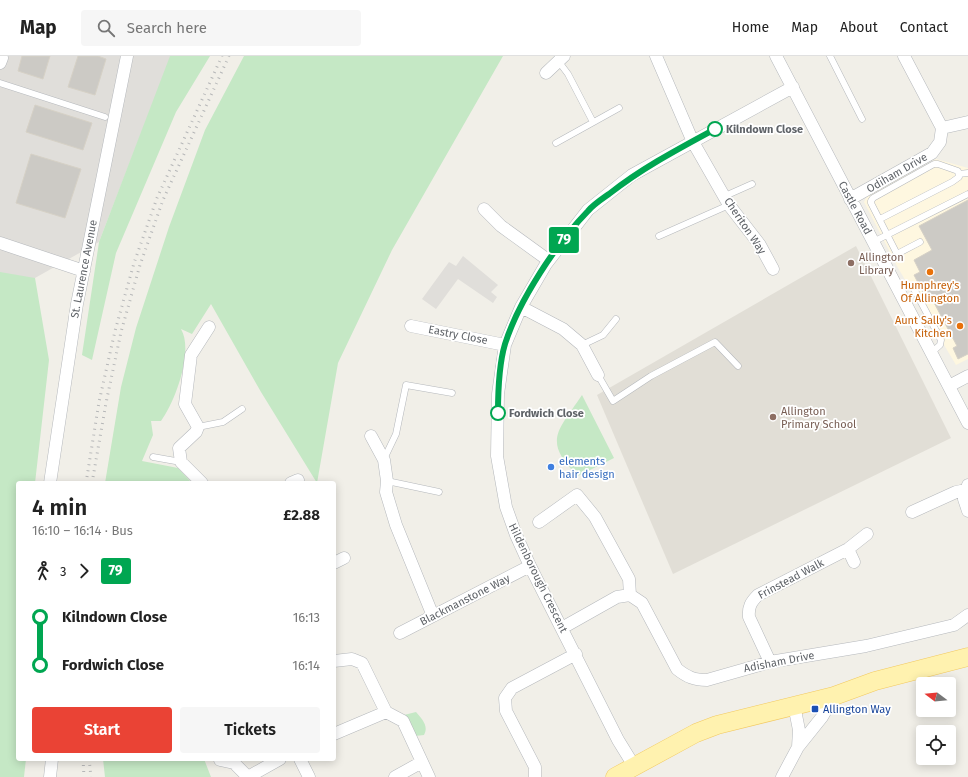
<!DOCTYPE html>
<html lang="en">
<head>
<meta charset="utf-8">
<style>
	:root { --surface:#fff; --page:#f6f6f6; --text:#222; --muted:#767676; --line:#e0e0e0; --accent:#ea4335 }
	body { margin:0; font-family:"Fira Sans",sans-serif; background:var(--page); color:var(--text); height:100vh; display:flex; flex-direction:column; font-size:15px; white-space:nowrap }
	* { box-sizing:border-box; margin:0 }
	p { font-size:13px; color:var(--muted) }
	.icon { flex:none; width:22px; height:22px; fill:none; stroke:currentColor; stroke-width:2; stroke-linecap:round; stroke-linejoin:round }
	.map { position:relative; flex:1; overflow:hidden }
	.panel { position:absolute; left:16px; top:425px; width:320px; height:280px; display:flex; flex-direction:column; background:var(--surface); border-radius:4px; box-shadow:0 2px 10px #0003 }
	.panel>* { flex:none }
	.badge { padding:0 8px; border-radius:3px; font-size:14px; line-height:26px }
	.needle { width:26px; rotate:286deg }
	.tools { position:absolute; left:916px; top:621px; display:grid; gap:8px }
	.tools a { display:grid; place-items:center; width:40px; height:40px; border-radius:4px; background:var(--surface); box-shadow:0 2px 10px #0003; font-size:20px }
	.map>.badge { position:absolute; translate:-50% -50%; box-shadow:0 0 0 2px #fff }
	.legs { display:flex; align-items:center; gap:6px; height:44px; padding:0 16px; font-size:13px }
	.legs p { margin-inline-start:auto }
	.head { display:flex; align-items:center; justify-content:space-between; height:68px; padding:0 16px }
	h1 { font-size:22px; font-weight:600; line-height:30px }
	.button { display:flex; gap:8px; margin-top:auto; padding:8px 16px }
	.button a { flex:1; height:46px; border-radius:4px; background:var(--accent); color:#fff; font-size:16px; font-weight:600; line-height:46px; text-align:center }
	.button a+a { background:var(--page); color:var(--text) }
	ul { padding:0 16px; list-style:none }
	li { display:flex; align-items:center; gap:14px; height:48px; font-size:15px }
	li i { display:grid; place-items:center; width:6px; height:100%; margin:0 5px; background:currentColor }
	li i::after { content:''; width:10px; height:10px; margin:-5px; border:3px solid; border-radius:50%; background:var(--surface) }
	li p { margin-inline-start:auto }
	li:first-child i { background:linear-gradient(#0000 50%,currentColor 0) }
	li:last-child i { background:linear-gradient(currentColor 50%,#0000 0) }
	header { display:flex; align-items:center; gap:24px; box-sizing:border-box; height:56px; padding:0 20px; background:var(--surface); border-bottom:1px solid var(--line) }
	header strong { font-size:19px }
	nav { display:flex; gap:22px; margin-inline-start:auto; font-size:14px }
	.search { width:280px; height:36px; background:var(--page); display:flex; align-items:center; gap:10px; box-sizing:border-box; padding:0 14px; border-radius:4px; color:var(--muted); font-size:15px }
	.map>svg:first-child { display:block }
</style>
</head>
<body>
<header>
<strong>Map</strong>
<div class="search"><svg class="icon" aria-label="search" viewBox="0 0 24 24"><circle cx="10" cy="10" r="6"/><path d="M15 15l6 6"/></svg>Search here</div>
<nav><a>Home</a><a>Map</a><a>About</a><a>Contact</a></nav>
</header>
<div class="map">
<svg width="968" height="721" viewBox="0 0 968 721">
	<rect width="100%" height="100%" fill="#f1efe8"/>
	<path fill="#fef7e0" d="M936,103L968,112V303L956,309L898,212L864,146L867,140Z"/>
	<path fill="#e0deda" d="M0,0H171L99,186L35,222L0,461Z
		M463,200L498,229L491,236L497,241L493,247L458,223L436,253L422,243L449,206L456,210Z"/>
	<path fill="#e1ded6" d="M856,190L951,382L673,518L597,339Z"/>
	<path fill="#c5e8c5" d="M170,0H210L176,56L116,197L92,304L82,299L99,186Z
		M244,0H503L392,194L338,307L317,427L261,336L211,248L192,278L181,273C194,295 175,346 161,365H151L153,379L142,405L178,412L192,427H105L121,331L136,272L169,171L205,74Z
		M0,216L35,222L49,304L35,427H18V703H26L24,721H0Z
		M582,339L614,402L578,420C542,385 558,375 582,339Z
		M416,656C422,663 429,670 424,679L415,680L404,659Z
		M103,703H204L211,721H105Z"/>
	<path fill="#cccac5" stroke="#d6d1c6" d="M22,0H50L43,23L18,15Z
		M78,0H98L106,3L95,39L68,31Z
		M35,49L92,67L83,94L26,76Z
		M31,98L81,113L65,162L16,147Z
		M968,144V298L958,303L953,292L957,290L931,241L927,244L914,219L920,216L914,204L932,194L919,170Z"/>
	<g fill="none" stroke-linecap="round" stroke-linejoin="round">
		<defs>
			<path id="lane" d="M830,0L862,63
				M559,6L568,18L593,66
				M0,27L105,61
				M556,87L619,52
				M959,118L968,117
				M725,140L752,128
				M880,163L952,126L959,121L958,115L938,108H934L873,142L871,145V147L897,198L920,186
				M659,180L729,149
				M873,186L968,138
				M898,233L909,230L913,231L941,284L940,289L931,297
				M582,289L603,279L616,263
				M598,319L613,345L651,320L715,286L738,310
				M198,371L223,366L242,353
				M153,401L181,406
				M384,403L396,378L406,329L452,337
				M387,425L439,436"/>
			<path id="street" d="M656,0L693,86L729,149L760,189L773,213
				M776,0L968,367
				M0,7L2,2
				M546,17L564,0
				M942,72L968,66
				M850,143L932,97L940,86L942,72L904,0
				M484,153L501,170L548,204
				M0,187L84,215
				M521,251L563,273L582,289L598,319
				M411,270L505,289
				M949,330L968,320
				M371,380L384,404L387,425L386,436L396,469L433,560
				M50,427L77,248L127,0
				M202,427L181,406L179,392L196,376L198,371L185,348L191,299L209,271
				M291,427L298,424
				M968,429L964,443L968,455
				M912,456L956,436L966,434
				M539,466L577,439L595,461L629,523L630,539
				M848,493L854,506
				M334,507L344,502
				M562,572L617,541L630,539L642,547L677,613C687,621 694,624 707,624L770,606L866,590L954,569L968,559
				M400,577L530,510
				M334,605L352,603L362,607L386,656L403,665L429,721
				M770,606L749,561C748,551 751,546 758,539L848,493L867,478
				M794,649L799,674L798,691
				M334,678L386,656
				M300,703L309,721
				M220,704L234,707L248,721L280,703
				M634,710L618,684L530,510L516,479L506,451L497,400L498,338L505,289L521,251L546,208L588,154L632,119L793,31
				M50,721L52,703
				M395,721L422,706
				M535,721V711L506,655L505,642L512,632L576,598
				M782,721L798,691L822,661L834,640"/>
			<path id="primary" d="M615,721L696,677L717,669L834,640L875,625L968,601"/>
		</defs>
		<use href="#lane" stroke="#b5b8bc" stroke-width="7"/>
		<use href="#street" stroke="#b5b8bc" stroke-width="13"/>
		<use href="#primary" stroke="#f2c960" stroke-width="19"/>
		<use href="#lane" stroke="#fff" stroke-width="6"/>
		<use href="#street" stroke="#fff" stroke-width="12"/>
		<use href="#primary" stroke="#fff2af" stroke-width="18"/>
		<path stroke="#b6b7b8" stroke-width="3" stroke-dasharray="1 5" stroke-linecap="butt" d="M86,427L99,346L115,275L134,207L157,142L222,0
			M92,427L106,347L121,276L140,209L163,144L229,0
			M83,703L84,721
			M89,703L91,721"/>
	</g>
	<g fill="none" stroke-linecap="round" stroke-linejoin="round">
		<defs>
			<path id="line-1" d="M498,357C498,336 499,308 505,288C519,244 556,188 588,155C594,148 602,143 609,138C642,112 678,93 715,73"/>
		</defs>
		<use href="#line-1" stroke="#fff" stroke-width="9"/>
		<use href="#line-1" stroke="#00a651" stroke-width="6"/>
	</g>
	<g fill="#fff" stroke="#00a651" stroke-width="2">
		<circle cx="715" cy="73" r="7"/>
		<circle cx="498" cy="357" r="7"/>
	</g>
	<g fill="#8d6e63" stroke="#fff" stroke-width="1.5">
		<circle cx="851" cy="207" r="4"/>
		<circle cx="773" cy="361" r="4"/>
	</g>
	<g fill="#e8710a" stroke="#fff" stroke-width="1.5">
		<circle cx="930" cy="216" r="4"/>
		<circle cx="960" cy="270" r="4"/>
	</g>
	<circle fill="#3f7fe0" stroke="#fff" stroke-width="1.5" cx="551" cy="411" r="4"/>
	<rect fill="#1a4fb4" stroke="#fff" stroke-width="1.5" x="811" y="649" width="8" height="8" rx="2"/>
	<g text-anchor="middle" dominant-baseline="central" stroke-width="3.5" stroke-linejoin="round" paint-order="stroke">
		<g font-size="11" font-weight="bold" fill="#5f6368" stroke="#fff" text-anchor="start">
			<text x="726" y="73">Kilndown Close</text>
			<text x="509" y="357">Fordwich Close</text>
		</g>
		<g font-size="11" fill="#5f6368" stroke="#fff">
			<text transform="translate(897 117) rotate(-30)">Odiham Drive</text>
			<text transform="translate(855 152) rotate(62)">Castle Road</text>
			<text transform="translate(745 170) rotate(56)">Cheriton Way</text>
			<text transform="translate(84 213) rotate(-79)">St. Laurence Avenue</text>
			<text transform="translate(458 279) rotate(11)">Eastry Close</text>
			<text transform="translate(538 522) rotate(64)">Hildenborough Crescent</text>
			<text transform="translate(791 523) rotate(-28)">Frinstead Walk</text>
			<text transform="translate(465 544) rotate(-27)">Blackmanstone Way</text>
			<text transform="translate(779 606) rotate(-11)">Adisham Drive</text>
		</g>
		<g font-size="11" fill="#785e54" stroke="#fff" text-anchor="start">
			<text x="859" y="201">Allington<tspan x="859" dy="13">Library</tspan></text>
			<text x="781" y="355">Allington<tspan x="781" dy="13">Primary School</tspan></text>
		</g>
		<g font-size="11" fill="#c56008" stroke="#fff">
			<text x="930" y="229">Humphrey's<tspan x="930" dy="13">Of Allington</tspan></text>
			<text x="952" y="264" text-anchor="end">Aunt Sally's<tspan x="952" dy="13">Kitchen</tspan></text>
		</g>
		<g font-size="11" fill="#366cbe" stroke="#fff" text-anchor="start">
			<text x="559" y="405">elements<tspan x="559" dy="13">hair design</tspan></text>
		</g>
		<g font-size="11" fill="#164399" stroke="#fff" text-anchor="start">
			<text x="823" y="653">Allington Way</text>
		</g>
	</g>
</svg>
<div class="tools">
<a><svg class="needle" viewBox="-14 -14 28 28"><path d="M0-13l5 13h-10z" fill="#e53935"/><path d="M0 13l5-13h-10z" fill="#767676"/></svg></a>
<a><svg class="icon" aria-label="locate" viewBox="0 0 24 24"><circle cx="12" cy="12" r="6"/><path d="M12 2v4M12 18v4M2 12h4M18 12h4"/></svg></a>
</div>
<b class="badge" style="left:564px;top:184px;background:#00a651;color:#fff">79</b>
<section class="panel">
<div class="head"><div><h1>4 min</h1><p>16:10 – 16:14 · Bus</p></div><b>£2.88</b></div>
<div class="legs"><svg class="icon" aria-label="walk" viewBox="0 0 24 24"><circle cx="13" cy="4" r="2"/><path d="M13 8l-2 6 4 7M11 14l-3 7M7 12l3-4h3l4 4"/></svg>3<svg class="icon" aria-label="forward" viewBox="0 0 24 24"><path d="M9 5l7 7-7 7"/></svg><b class="badge" style="background:#00a651;color:#fff">79</b></div>
<ul>
<li><i style="color:#00a651"></i><b>Kilndown Close</b><p>16:13</p></li>
<li><i style="color:#00a651"></i><b>Fordwich Close</b><p>16:14</p></li>
</ul>
<div class="button"><a>Start</a><a>Tickets</a></div>
</section>
</div>
</body>
</html>
